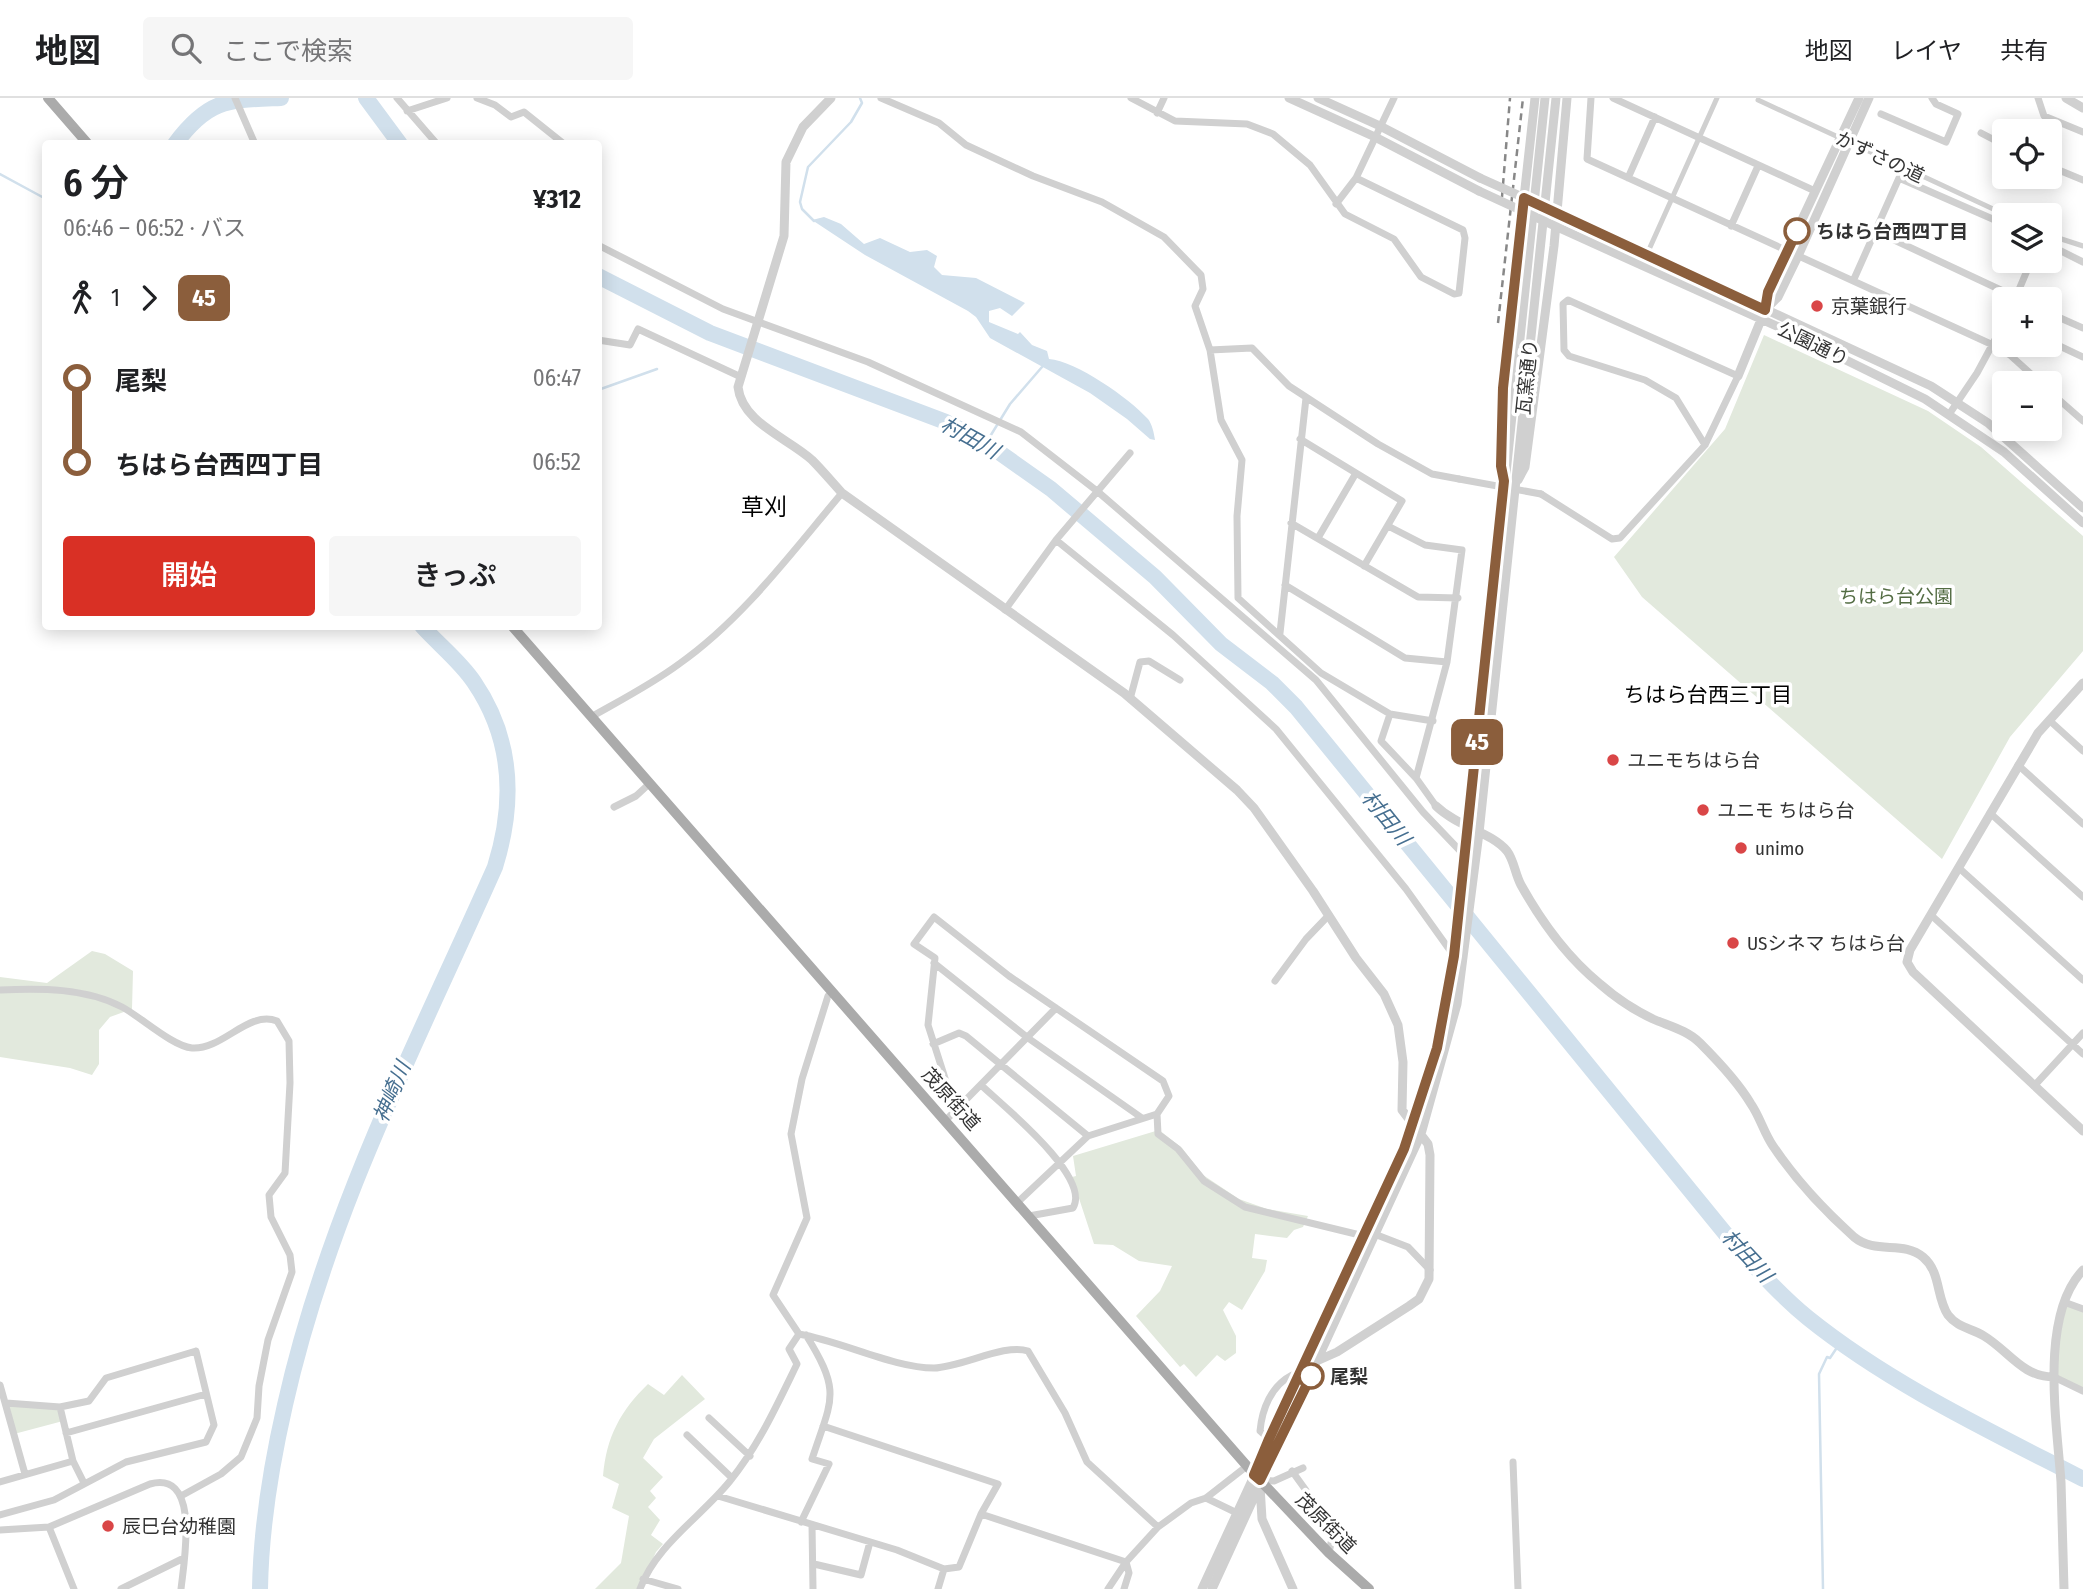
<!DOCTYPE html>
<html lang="ja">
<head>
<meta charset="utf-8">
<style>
	:root { --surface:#fff; --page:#f6f6f6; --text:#202124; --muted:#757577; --line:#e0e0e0; --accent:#d93025 }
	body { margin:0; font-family:"Fira Sans Condensed","Noto Sans JP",sans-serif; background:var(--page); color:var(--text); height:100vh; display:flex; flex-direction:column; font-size:26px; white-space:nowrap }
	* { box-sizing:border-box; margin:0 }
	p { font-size:23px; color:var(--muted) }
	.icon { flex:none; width:38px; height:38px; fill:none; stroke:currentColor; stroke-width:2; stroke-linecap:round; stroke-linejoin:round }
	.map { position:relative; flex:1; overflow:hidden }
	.details { position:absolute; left:42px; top:42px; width:560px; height:490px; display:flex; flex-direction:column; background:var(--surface); border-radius:7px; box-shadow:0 4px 18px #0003 }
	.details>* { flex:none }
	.badge { padding:0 14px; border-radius:10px; font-size:24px; line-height:46px }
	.fabs { position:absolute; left:1992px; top:21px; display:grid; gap:14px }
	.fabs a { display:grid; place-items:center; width:70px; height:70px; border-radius:7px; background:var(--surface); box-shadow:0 4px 18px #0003; font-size:35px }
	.map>.badge { position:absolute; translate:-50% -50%; box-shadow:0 0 0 4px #fff }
	.legs { display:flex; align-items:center; gap:10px; height:77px; padding:0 21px; font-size:23px }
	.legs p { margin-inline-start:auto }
	.overview { display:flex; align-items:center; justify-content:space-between; height:119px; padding:0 21px }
	h1 { font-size:38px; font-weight:600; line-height:52px }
	.cta { display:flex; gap:14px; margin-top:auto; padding:14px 21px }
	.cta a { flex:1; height:80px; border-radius:7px; background:var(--accent); color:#fff; font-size:28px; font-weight:600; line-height:80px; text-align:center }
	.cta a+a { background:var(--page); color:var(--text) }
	ul { padding:0 21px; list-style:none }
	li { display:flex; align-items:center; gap:24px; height:84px; font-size:26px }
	li i { display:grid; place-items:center; width:10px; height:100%; margin:0 9px; background:currentColor }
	li i::after { content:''; width:18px; height:18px; margin:-9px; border:5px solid; border-radius:50%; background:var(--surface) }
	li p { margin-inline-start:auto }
	li:first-child i { background:linear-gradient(#0000 50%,currentColor 0) }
	li:last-child i { background:linear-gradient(currentColor 50%,#0000 0) }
	header { display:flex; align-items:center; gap:42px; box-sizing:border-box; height:98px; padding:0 35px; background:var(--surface); border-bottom:2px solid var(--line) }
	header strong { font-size:33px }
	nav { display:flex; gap:38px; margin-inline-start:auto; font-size:24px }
	.search { width:490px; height:63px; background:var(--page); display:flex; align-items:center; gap:18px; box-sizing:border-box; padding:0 24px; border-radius:7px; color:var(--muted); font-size:26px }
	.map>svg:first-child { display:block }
</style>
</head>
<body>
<header>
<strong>地図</strong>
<div class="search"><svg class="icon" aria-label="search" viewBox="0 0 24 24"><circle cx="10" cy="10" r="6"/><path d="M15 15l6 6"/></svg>ここで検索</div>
<nav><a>地図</a><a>レイヤ</a><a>共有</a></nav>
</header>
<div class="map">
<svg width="2083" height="1491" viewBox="0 0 2083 1491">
	<rect width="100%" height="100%" fill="#fff"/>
	<path fill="#e2e9dd" d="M1764,237L1928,313L1981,349L2083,438V553L2010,639L1942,761L1642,499L1614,459L1725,331Z
		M92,853L105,856L133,873L132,911L110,919L99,932V966L92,977L70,970L0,959V879L47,885Z
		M1159,1032L1182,1050L1203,1077L1239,1101L1267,1111L1308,1118L1303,1129L1294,1132L1287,1140L1255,1136L1252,1160L1267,1162L1265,1173L1242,1212L1229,1204L1223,1212L1236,1238V1255L1225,1263L1217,1257L1196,1279L1184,1266L1180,1269L1136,1218L1160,1193L1172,1168L1139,1163L1113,1147L1094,1146L1072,1079L1076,1078L1073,1058Z
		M2064,1204L2083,1211V1293L2054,1279Z
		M682,1277L705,1301L654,1341L643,1360L663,1379L650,1393L656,1400L648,1409L660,1422L651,1437L663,1446L656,1454L639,1491H595L621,1465L629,1418L612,1410L619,1386L603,1378C606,1339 621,1312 648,1286L664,1297Z
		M6,1305L60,1309L63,1323L14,1336Z"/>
	<path fill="#d1e0ec" d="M824,119L841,126L864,146L880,140L910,154L927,152L937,158L934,169L942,177L976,180L1025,205L1012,218L1000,210L989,213V224L1018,236L1020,234L1032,247L1047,253L1049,261C1076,263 1129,300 1148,321C1152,326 1154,335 1155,342L1150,341L1127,321L1090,295L990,240L976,219L968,213L865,157L812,122Z"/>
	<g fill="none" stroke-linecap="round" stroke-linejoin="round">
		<path stroke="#d1e0ec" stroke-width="2.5" d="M0,76L46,101
			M814,123L802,111L800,104L808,69L851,24L862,5L860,0
			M598,292L657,271
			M986,345L1010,306L1042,269
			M1823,1491L1819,1276L1827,1259L1830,1260L1840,1245"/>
		<path stroke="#d1e0ec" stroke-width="16" d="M366,0L400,46
			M175,46C209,0 229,2 281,0
			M598,178L710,235L946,324L986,345L1051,391L1155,479L1221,546L1272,585L1296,609L1733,1145C1757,1171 1781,1198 1808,1220C1890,1286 1990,1333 2083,1381
			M260,1491C261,1428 271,1368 285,1307C328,1115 416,947 495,769C515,705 513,641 474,584C460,563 439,547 422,528"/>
		<path stroke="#d0d0d0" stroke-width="5" d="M1888,62L2006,117
			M2049,137L2083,148
			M1647,156L1717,0"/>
		<path stroke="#d0d0d0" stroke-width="7" d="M235,0L255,46
			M397,0L437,46
			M477,0L495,7L511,19L524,14L564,46
			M881,0L939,25L966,47L1033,78L1102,104L1164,139L1201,177L1203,191L1195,208L1210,252L1221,322L1242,362L1237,418L1238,500L1321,575L1390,616L1433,623
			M1131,0L1175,23L1247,26L1273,36L1310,67L1345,116L1394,141L1421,179L1454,196L1459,195L1465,140L1463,132L1356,80
			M1591,0L1587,61L1993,247L2010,257L2041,285
			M1613,0L1815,93
			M2038,0L2044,18L2083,34
			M407,13L447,0
			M1157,15L1164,0
			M1881,16L1946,44L1958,16L1936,6L1932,0
			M1981,35L2004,47
			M2049,68L2083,82
			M1628,80L1655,19
			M1336,106L1356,80L1394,0
			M1731,128L1758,68
			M1875,133L2020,201
			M598,147L723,211L868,264L1021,334L1097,393L1316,582L1423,714L1465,758
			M2049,147L2083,164
			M1854,181L1899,80L2004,126
			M2015,201L2031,163
			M2049,215L2083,230
			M598,242L630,247L638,231L741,279
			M2049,243L2083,259
			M1210,252L1252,250L1289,288L1378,346L1432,376L1459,381
			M2049,293L2083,323
			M1950,315L1977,275L2004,225
			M1300,341L1402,403L1364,468
			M1541,396L1612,441L1620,440L1705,347L1738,278L1568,202L1563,206L1564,252L1569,258L1645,282L1676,300L1705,347
			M1291,425L1418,499L1458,500
			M1388,428L1425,447L1462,452L1447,564L1416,680L1436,708
			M1318,440L1356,375
			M1056,442L1173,537L1276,631L1406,791L1454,858
			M1285,487L1405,560L1447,564
			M1005,512L1056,442L1130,355
			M1280,535L1306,300
			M1130,601L1140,564L1149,563L1180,582
			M1390,616L1381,643L1416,680
			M591,619C621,602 652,586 679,566C743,521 792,454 842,395
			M2049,622L2083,653
			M2018,667L2083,726
			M614,709L636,698L649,686
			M1990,715L2083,799
			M1959,770L2083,882
			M1931,817L2083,956
			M934,865L1028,940L1142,1020
			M1275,883L1306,841L1329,817
			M0,892C40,890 86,890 122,909C141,919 172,948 192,950C223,952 248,912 277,923L289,943L290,985L285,1075L269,1097L271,1119L290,1157L292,1174L268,1242L259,1288L257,1320L241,1359L221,1376L181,1398
			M833,895L828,898L802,981L791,1036L807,1120L773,1197L799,1236C841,1243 894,1270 934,1270C962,1269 1005,1245 1028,1253L1065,1315L1087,1364L1158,1429
			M933,946L959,935L966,938L1088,1038
			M981,987C1002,1007 1092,1079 1073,1110L1029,1118
			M2034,988L2083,935
			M958,1010L952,1002L928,927L935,860L914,846L934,819L1009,878L1163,983L1169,998L1157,1016L1088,1038L1018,1104
			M1157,1016L1158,1036L1178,1051L1204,1083L1245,1109L1364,1138
			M946,1022L1056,910
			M1377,1137L1408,1149L1430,1172
			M2064,1204L2083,1211
			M2054,1279L2083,1293
			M0,1287L25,1376
			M60,1309L73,1363L84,1385
			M709,1320L750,1358
			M66,1335L206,1296
			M687,1337L732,1380
			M1269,1341L1260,1333C1262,1311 1271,1288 1292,1277L1299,1280
			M1513,1364L1518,1491
			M1292,1373L1331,1427L1333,1435L1329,1455
			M1261,1382L1274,1383L1303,1370
			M0,1384L73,1363
			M718,1398L897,1452L944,1471L959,1469L981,1416L998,1386L823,1328
			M1206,1400L1237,1415
			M981,1416L1126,1464L1129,1475L1124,1491
			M0,1417L54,1402L126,1364L206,1344L214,1327L196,1253L106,1280L89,1303L60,1309L6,1305
			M801,1424L829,1366L812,1361C832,1300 842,1295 806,1237
			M812,1427L813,1491
			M49,1429L74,1491
			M0,1432L49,1429L150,1386C201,1372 184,1463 181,1491
			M814,1466L861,1477L870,1444
			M643,1481L678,1491
			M121,1491L184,1460
			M640,1491C656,1447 701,1419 730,1383C759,1347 777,1307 797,1266L789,1251L799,1236
			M938,1491L944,1471
			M1108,1491L1126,1464L1158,1429L1191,1405L1206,1400L1247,1368"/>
		<path stroke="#d0d0d0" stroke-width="9" d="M831,0L803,29L786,64L784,138L738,289C742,325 788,340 812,362C822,372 832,384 842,395L1124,595L1237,692L1254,710L1313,793L1356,860L1384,896L1398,927L1403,964L1402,1012L1428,1046L1430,1057L1429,1181L1419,1201L1409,1208L1337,1254L1319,1262
			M1289,0L1375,39L1479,93
			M1318,0L1380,28L1480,80
			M2066,0L2083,10
			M1556,114L1931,288L1988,325L2083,410
			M1555,128L1783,231L1925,301L2004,354L2083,425
			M1766,211L1778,199L1798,158L1869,0
			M1738,278L1765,212L1768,194L1859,0
			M1501,364L1503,290L1535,0
			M1518,382L1525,369L1554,148L1567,0
			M2083,585L2038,635L1910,852L1907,864L1913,874L2083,1033
			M1436,708C1458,729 1491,734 1507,753C1514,762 1515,776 1521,787C1541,823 1568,860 1600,886C1616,900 1634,912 1653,921C1669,928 1687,932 1700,945C1718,963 1738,984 1751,1006C1760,1019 1764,1035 1773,1048C1795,1081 1825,1113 1854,1139C1876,1157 1903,1142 1923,1159C1941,1174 1936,1199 1948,1217C1958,1230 1971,1230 1984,1238C2009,1253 2022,1279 2054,1279
			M1260,1388L1262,1421L1293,1491
			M1202,1491L1391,1081L1426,988L1441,936L1454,858L1469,731L1545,0
			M1212,1491L1421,1036L1457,906L1479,735L1556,0
			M2064,1491C2063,1455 2062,1420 2061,1384C2057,1325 2039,1218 2083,1172"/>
		<path stroke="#ababab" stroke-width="10" d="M48,0L88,46
			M512,528L1254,1376L1329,1455L1369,1491"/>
		<path stroke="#888" stroke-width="2.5" stroke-dasharray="7 5" stroke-linecap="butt" d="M1502,99L1510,0
			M1498,225L1523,0"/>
		<path stroke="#d0d0d0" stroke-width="5" d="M1758,2L1888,62"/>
		<path stroke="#d0d0d0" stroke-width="7" d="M1459,381L1541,396"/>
		<path stroke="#d0d0d0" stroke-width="9" d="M1480,80L1556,114
			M1479,93L1555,128"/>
	</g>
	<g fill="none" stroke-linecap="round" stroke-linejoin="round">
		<defs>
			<path id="line-1" d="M1311,1278L1260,1382L1254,1377L1269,1341L1404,1051L1437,950L1454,858L1504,383L1501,368L1503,290L1524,100L1765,212L1768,194L1797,133"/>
		</defs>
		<use href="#line-1" stroke="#fff" stroke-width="16"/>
		<use href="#line-1" stroke="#8b5e3c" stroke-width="10"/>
	</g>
	<g fill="#fff" stroke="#8b5e3c" stroke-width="3.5">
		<circle cx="1797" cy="133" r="12"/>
		<circle cx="1311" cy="1278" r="12"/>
	</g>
	<g fill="#d94647" stroke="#fff" stroke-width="2.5">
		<circle cx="1817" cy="208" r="7"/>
		<circle cx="1613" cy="662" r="7"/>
		<circle cx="1703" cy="712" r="7"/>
		<circle cx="1741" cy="750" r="7"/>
		<circle cx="1733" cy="845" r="7"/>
		<circle cx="108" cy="1428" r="7"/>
	</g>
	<g text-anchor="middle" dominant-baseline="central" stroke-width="7" stroke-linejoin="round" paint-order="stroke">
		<g font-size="19" fill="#333" stroke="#fff">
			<text transform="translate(1880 59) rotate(25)">かずさの道</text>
			<text transform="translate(1813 246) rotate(26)">公園通り</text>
			<text transform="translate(1527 279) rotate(-84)">瓦窯通り</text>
			<text transform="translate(951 1001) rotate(48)">茂原街道</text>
			<text transform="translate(1326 1425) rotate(45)">茂原街道</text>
		</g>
		<g font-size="19" font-weight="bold" fill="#333" stroke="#fff" text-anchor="start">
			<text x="1816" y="133">ちはら台西四丁目</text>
			<text x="1330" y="1278">尾梨</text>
		</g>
		<g font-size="19" fill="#333" stroke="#fff" text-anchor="start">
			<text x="1831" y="208">京葉銀行</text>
			<text x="1627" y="662">ユニモちはら台</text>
			<text x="1717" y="712">ユニモ ちはら台</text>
			<text x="1755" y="750">unimo</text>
			<text x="1747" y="845">USシネマ ちはら台</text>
			<text x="122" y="1428">辰巳台幼稚園</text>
		</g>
		<g font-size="19" fill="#536c43" stroke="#fff">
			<text x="1896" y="498">ちはら台公園</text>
		</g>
		<g font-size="21" font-style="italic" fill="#466f90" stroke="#fff">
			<text transform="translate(970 340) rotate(29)">村田川</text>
			<text transform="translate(1386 720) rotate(51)">村田川</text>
			<text transform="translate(392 994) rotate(-67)">神崎川</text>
			<text transform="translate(1747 1158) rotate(47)">村田川</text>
		</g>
		<g font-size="21" fill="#000" stroke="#fff">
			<text x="1708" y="597">ちはら台西三丁目</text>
		</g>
		<g font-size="23" fill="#000" stroke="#fff">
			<text x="764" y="409">草刈</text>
		</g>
	</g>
</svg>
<div class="fabs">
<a><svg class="icon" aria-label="locate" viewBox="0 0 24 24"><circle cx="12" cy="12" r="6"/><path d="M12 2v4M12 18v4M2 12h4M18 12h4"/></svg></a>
<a><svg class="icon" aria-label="layers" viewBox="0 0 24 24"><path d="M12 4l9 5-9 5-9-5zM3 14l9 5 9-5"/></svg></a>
<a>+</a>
<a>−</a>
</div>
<b class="badge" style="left:1477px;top:644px;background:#8b5e3c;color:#fff">45</b>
<section class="details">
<div class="overview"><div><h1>6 分</h1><p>06:46 – 06:52 · バス</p></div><b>¥312</b></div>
<div class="legs"><svg class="icon" aria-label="walk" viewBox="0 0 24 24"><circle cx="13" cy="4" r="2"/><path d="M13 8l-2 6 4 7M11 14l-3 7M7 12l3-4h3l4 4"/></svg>1<svg class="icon" aria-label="forward" viewBox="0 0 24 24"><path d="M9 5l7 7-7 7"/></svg><b class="badge" style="background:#8b5e3c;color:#fff">45</b></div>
<ul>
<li><i style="color:#8b5e3c"></i><b>尾梨</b><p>06:47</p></li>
<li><i style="color:#8b5e3c"></i><b>ちはら台西四丁目</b><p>06:52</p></li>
</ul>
<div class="cta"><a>開始</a><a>きっぷ</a></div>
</section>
</div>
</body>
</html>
